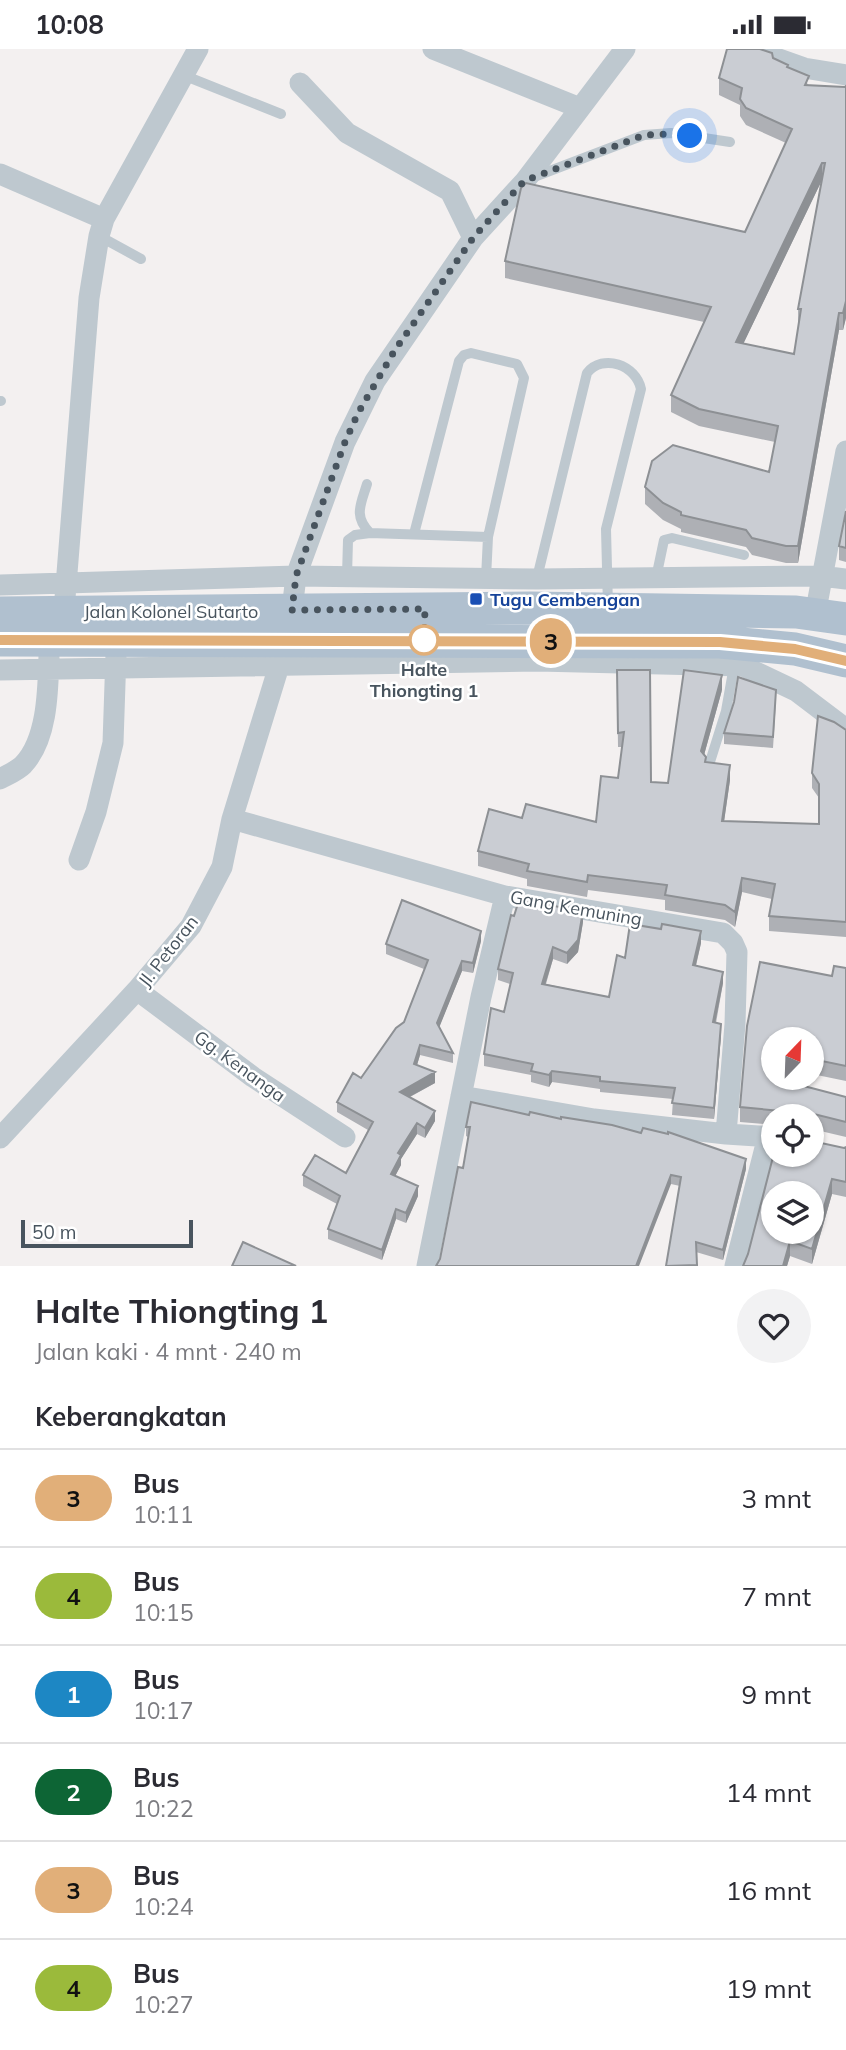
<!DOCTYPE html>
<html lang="id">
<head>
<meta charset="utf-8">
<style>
	:root { --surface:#fff; --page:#f2f2f3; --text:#2b2b33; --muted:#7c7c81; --line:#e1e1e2 }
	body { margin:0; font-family:Mulish,sans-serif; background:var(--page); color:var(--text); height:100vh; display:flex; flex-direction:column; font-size:26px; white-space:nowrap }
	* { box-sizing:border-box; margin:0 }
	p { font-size:23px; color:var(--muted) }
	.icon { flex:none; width:38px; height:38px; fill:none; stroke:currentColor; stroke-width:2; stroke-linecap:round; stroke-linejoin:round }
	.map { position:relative; height:1217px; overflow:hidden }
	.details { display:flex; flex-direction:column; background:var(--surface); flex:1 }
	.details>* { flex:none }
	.badge { padding:0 14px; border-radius:23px; font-size:24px; line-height:46px }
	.needle { width:46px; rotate:23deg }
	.fabs { position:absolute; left:761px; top:978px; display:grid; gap:14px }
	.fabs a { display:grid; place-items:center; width:63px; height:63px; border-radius:50%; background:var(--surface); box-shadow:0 2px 5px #0004; font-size:35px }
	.scale { position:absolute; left:21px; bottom:18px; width:172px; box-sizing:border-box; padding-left:7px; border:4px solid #48545e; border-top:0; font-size:19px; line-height:24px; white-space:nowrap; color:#48545e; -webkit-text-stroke:5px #fff; paint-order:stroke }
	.you { position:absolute; width:35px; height:35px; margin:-18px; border:5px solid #fff; border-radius:50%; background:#1a73e8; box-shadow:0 0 0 10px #1a73e833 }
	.map>.badge { position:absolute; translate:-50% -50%; box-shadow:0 0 0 4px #fff }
	h2 { padding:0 35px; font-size:26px; line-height:63px }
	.round { display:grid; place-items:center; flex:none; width:74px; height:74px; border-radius:37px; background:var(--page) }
	.summary { display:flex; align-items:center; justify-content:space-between; height:119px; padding:0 35px }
	h1 { font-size:33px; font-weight:700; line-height:52px }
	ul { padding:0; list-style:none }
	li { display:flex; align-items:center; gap:21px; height:98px; padding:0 35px; border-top:2px solid var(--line) }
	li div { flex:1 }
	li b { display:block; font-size:26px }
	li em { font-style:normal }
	li .badge { min-width:77px; font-weight:700; text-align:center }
	.status { display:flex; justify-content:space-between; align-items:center; height:49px; padding:0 35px; background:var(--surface); direction:ltr }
	.status svg { height:19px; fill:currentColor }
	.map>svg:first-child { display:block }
</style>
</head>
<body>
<div class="status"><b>10:08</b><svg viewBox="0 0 49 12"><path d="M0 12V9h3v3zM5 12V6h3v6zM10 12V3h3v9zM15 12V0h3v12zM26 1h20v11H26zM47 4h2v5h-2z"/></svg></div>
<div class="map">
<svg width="846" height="1217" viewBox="0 0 846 1217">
	<rect width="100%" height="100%" fill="#f3f0f0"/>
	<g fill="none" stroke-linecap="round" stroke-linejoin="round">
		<path stroke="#bec8cf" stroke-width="10" d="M183,26L281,65
			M534,128L644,86L671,84L730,93
			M99,187L141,210
			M0,352H1
			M367,435C361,455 353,467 370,484L488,488L524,329L517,315L471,304L464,306L459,312L414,485
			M347,527L348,491L355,486L370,484
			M486,529L488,488
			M656,529L664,491L672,489L744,506
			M536,533L587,324C603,304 636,316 641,340L606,480L608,558
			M709,716L726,662L734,617"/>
		<path stroke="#bec8cf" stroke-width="21" d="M433,0L580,59
			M751,0L804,19L846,26
			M300,34L347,84L450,142L473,189
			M0,125L104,170
			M0,536L296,527L537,530L821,527L846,530
			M65,549L89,249L99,187L104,170L198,0
			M292,561L296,527L345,393L375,332L473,189L525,132L625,0
			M815,566L846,402
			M0,621L538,612L743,617L796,642L846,680
			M0,730C7,726 17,722 23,716C48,690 48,640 49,606
			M232,770L505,847L723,884L733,894L737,903L735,975L726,1085
			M79,811L96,763L113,694L116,605
			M137,941L253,1028L345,1088
			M461,1047L594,1070L726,1085L774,1088
			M0,1089L137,941L191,877L222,818L232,770L279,617V603
			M427,1217L481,948L505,847
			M735,1217L768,1087"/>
		<path stroke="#b0c0cf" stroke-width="33" d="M0,564L531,559L796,563L846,570
			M0,591L720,593L795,600L846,612"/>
	</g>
	<path fill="#aeb0b5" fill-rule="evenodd" d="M773,9L788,18L809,36L845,38L846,37V269L843,281H839L798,514H786L752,506L746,498L681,483V480L663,471L645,455V438L769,423L775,393L699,377L671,363V346L704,273L505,229V212L745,183L786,94L746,76L740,67V56L719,46V29ZM821,133L798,260V277H799L794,305L743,295Z
		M846,462V513L839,511V497Z
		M617,621L651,733L668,734L722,641L704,706L706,713L730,731L724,772L819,775V749L812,739V724L846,681V888L769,882V867L772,850L742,843L735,878L725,871L665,861V851L588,841L587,848L527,837V830L478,817V802L522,769L596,773L618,729L622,698H618Z
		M776,652L773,699L724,695V684Z
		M583,873L578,903L567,915L553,910L546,935L609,948L625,909L701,894L696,917L723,934L716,974L721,986L714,1070L672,1066L673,1050L600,1043V1040L552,1033L549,1038L531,1033V1026L484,1017V1005L504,963L510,935L498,931V920Z
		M481,892L473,924L462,922L439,978L453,1004V1014L420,1006L417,1016L435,1034L410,1048L435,1072L425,1089L417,1085L401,1110V1116L395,1127L418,1147L406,1174L396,1170L382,1211L328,1190V1180L337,1155L303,1137V1126L346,1124L368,1081L337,1063V1053L361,1029L404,973L424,920L386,905V895Z
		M760,913L832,927L834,917L846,919V1032L812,1025V990H774V1029H785V1032L846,1048V1088L812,1080V1068H774V1076L740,1073V1058L747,977Z
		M466,1078L746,1120L723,1211L696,1203L697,1217H666L680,1137L671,1135L440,1210L463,1119L468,1088L466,1087Z
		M846,1098V1148L832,1145L812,1215L790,1207L787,1217H743L748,1205L844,1099Z"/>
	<path fill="#8d9094" d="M822,114V131L736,310V293Z
		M846,252V269L843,281V264Z
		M839,264V281L798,514V497Z
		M722,626V641L701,717V702Z
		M730,716V731L722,787V772Z
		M742,829V843L735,878V863Z
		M583,862V873L578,903L567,915V904Z
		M481,882V892L473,924V914Z
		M701,882V894L693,928V916Z
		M553,898V910L542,946V935Z
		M462,912V922L437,984V974Z
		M723,923V934L713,985V973Z
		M721,975V986L714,1070V1059Z
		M420,996V1006L414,1026V1015Z
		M552,1022V1033L549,1038V1026Z
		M435,1023V1034L400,1053V1043Z
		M435,1062V1072L425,1089V1079Z
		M417,1074V1085L401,1110V1116L391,1135V1125L398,1104Z
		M746,1110V1120L723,1211V1201Z
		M671,1126V1135L639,1217H636Z
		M832,1130V1145L812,1215V1200Z
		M418,1137V1147L406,1174V1164Z
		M396,1160V1170L382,1211V1201Z
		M790,1192V1207L787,1217H783Z"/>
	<path fill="#cacdd3" stroke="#8d9094" stroke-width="2" fill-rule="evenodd" d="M727,0H760L772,4L773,9L788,16L787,18L809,27L805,36L845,38L846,37V252L843,264H839L798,497H786L752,489L746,481L681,466V463L663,454L645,438L652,412L673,396L769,423L778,377L699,360L671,346L711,258L505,212L521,139L526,134L745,183L792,80L746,59L740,50L742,39L719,29ZM822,114H825L798,260H801L794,305L736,293Z
		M846,462V499L839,497Z
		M617,621H650L651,733L668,734L684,621L722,626L701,702L706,708L705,713L730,716L722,772L819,775V735L812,724L818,667L834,673L846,681V873L769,867L775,835L742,829L735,863L725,856L665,846L667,836L588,826L587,833L527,822L529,815L478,802L489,760L522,769L526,755L596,773L601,727L618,729L624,683L618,684Z
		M738,628L776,641L773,688L724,684L734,653Z
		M402,851L481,882L473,914L462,912L437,974L453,1004L420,996L414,1015L435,1023L400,1043L435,1062L425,1079L417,1074L398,1104L401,1106L391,1125L418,1137L406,1164L396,1160L382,1201L328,1180L340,1147L303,1126L315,1106L346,1124L373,1073L337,1053L353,1024L361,1029L396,979L404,973L428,911L386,895Z
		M519,851L583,862L578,891L567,904L553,898L542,935L609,948L617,906L625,909L630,875L661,880L662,875L701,882L693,916L723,923L713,973L721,975L714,1059L672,1054L675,1039L600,1032V1028L552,1022L549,1026L531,1022L533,1015L484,1005L491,959L504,963L513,924L498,920L511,866L514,867Z
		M760,913L832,927L834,917L846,919V1017L812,1010V990H774V1029H782L781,1031L846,1048V1073L814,1065L808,1066L806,1068H786L781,1062L740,1058L747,977Z
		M471,1053L529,1066L530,1063L561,1070V1068L612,1076L641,1084L643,1079L668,1085V1083L746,1110L723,1201L696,1193L697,1216L666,1217L681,1128L671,1126L636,1217H436L440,1210L458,1118L463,1119L470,1078H466Z
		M812,1092L844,1099L846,1098V1133L832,1130L812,1200L790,1192L783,1217H743L748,1205L774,1104V1106H812ZM774,1144H812V1183H774Z
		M243,1193L296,1217H232Z"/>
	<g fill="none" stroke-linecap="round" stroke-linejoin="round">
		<defs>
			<path id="line" d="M0,591L720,593L795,600L846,612"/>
		</defs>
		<use href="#line" stroke="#fff" stroke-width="16"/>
		<use href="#line" stroke="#e1af79" stroke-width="10"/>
		<path stroke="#48545e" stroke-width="7" stroke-dasharray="0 12.6" d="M424,591L425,560L292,561L296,527L345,393L358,364L395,301L473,189L524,132L644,86L671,85L690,87"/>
	</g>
	<rect fill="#1a4fb4" stroke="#fff" stroke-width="2.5" x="469" y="543" width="14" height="14" rx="3.5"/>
	<circle fill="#fff" stroke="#e1af79" stroke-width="3.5" cx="424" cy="591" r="14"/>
	<g text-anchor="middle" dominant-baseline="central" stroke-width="5" stroke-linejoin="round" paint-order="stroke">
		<g font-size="18" font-weight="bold" fill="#164399" stroke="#fff" text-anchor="start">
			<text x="490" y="550">Tugu Cembengan</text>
		</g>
		<g font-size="18" fill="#48545e" stroke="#fff">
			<text x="171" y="562">Jalan Kolonel Sutarto</text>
			<text transform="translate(576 859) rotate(10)">Gang Kemuning</text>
			<text transform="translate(168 902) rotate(-52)">Jl. Petoran</text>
			<text transform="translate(240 1017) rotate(36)">Gg. Kenanga</text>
		</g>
		<g font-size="18" font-weight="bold" fill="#48545e" stroke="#fff">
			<text x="424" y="620">Halte<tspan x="424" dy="21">Thiongting 1</tspan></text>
		</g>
	</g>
</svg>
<div class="fabs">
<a><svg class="needle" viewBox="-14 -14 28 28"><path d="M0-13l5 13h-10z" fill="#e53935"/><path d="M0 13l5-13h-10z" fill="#7c7c81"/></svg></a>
<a><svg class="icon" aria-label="locate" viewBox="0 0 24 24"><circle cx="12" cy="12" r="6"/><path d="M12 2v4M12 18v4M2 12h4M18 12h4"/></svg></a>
<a><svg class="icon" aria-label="layers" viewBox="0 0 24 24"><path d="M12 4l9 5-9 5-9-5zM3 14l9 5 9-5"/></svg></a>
</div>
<div class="scale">50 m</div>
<div class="you" style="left:690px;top:87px"></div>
<b class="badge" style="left:551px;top:592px;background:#e1af79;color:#111">3</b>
</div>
<section class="details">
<div class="summary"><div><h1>Halte Thiongting 1</h1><p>Jalan kaki · 4 mnt · 240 m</p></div><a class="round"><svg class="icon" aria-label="heart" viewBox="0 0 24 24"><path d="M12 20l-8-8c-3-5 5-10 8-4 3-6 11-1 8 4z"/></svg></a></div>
<h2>Keberangkatan</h2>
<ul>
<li><span class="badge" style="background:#e1af79;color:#111">3</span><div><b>Bus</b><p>10:11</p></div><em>3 mnt</em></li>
<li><span class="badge" style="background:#9bba3b;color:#111">4</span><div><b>Bus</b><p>10:15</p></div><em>7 mnt</em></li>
<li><span class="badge" style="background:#1d87c4;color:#fff">1</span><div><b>Bus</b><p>10:17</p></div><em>9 mnt</em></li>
<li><span class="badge" style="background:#0d6535;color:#fff">2</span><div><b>Bus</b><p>10:22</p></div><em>14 mnt</em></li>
<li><span class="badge" style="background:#e1af79;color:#111">3</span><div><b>Bus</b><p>10:24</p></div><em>16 mnt</em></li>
<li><span class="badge" style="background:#9bba3b;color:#111">4</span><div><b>Bus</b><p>10:27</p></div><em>19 mnt</em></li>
</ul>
</section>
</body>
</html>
